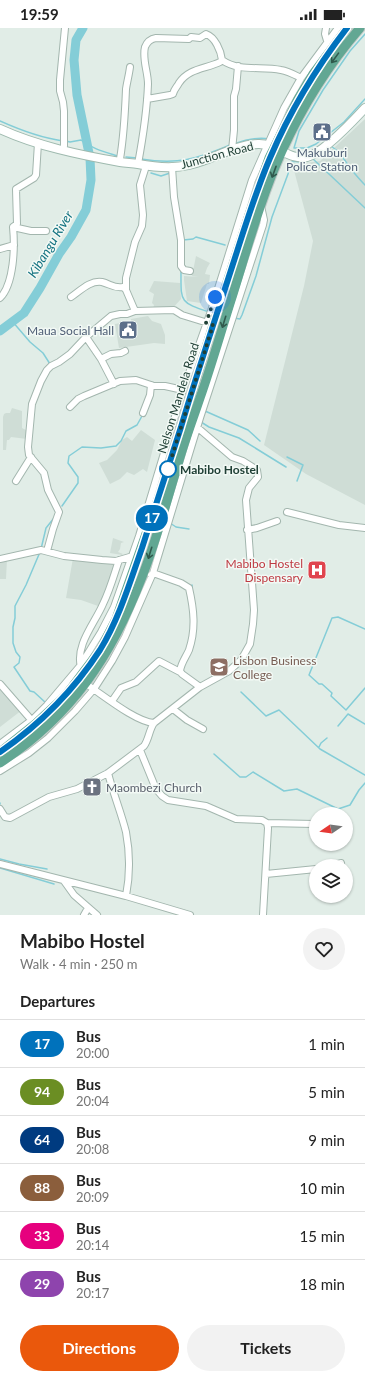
<!DOCTYPE html>
<html lang="en">
<head>
<meta charset="utf-8">
<style>
	:root { --surface:#fff; --page:#f2f2f2; --text:#222; --muted:#767676; --line:#e0e0e0; --accent:#ea580c }
	body { margin:0; font-family:Lato,sans-serif; background:var(--page); color:var(--text); height:100vh; display:flex; flex-direction:column; font-size:15px; white-space:nowrap }
	* { box-sizing:border-box; margin:0 }
	p { font-size:13px; color:var(--muted) }
	.icon { flex:none; width:22px; height:22px; fill:none; stroke:currentColor; stroke-width:2; stroke-linecap:round; stroke-linejoin:round }
	.map { position:relative; height:887px; overflow:hidden }
	.side { display:flex; flex-direction:column; background:var(--surface); flex:1 }
	.side>* { flex:none }
	.badge { padding:0 8px; border-radius:13px; font-size:14px; line-height:26px }
	.needle { width:26px; rotate:257deg }
	.controls { position:absolute; left:309px; top:779px; display:grid; gap:8px }
	.controls a { display:grid; place-items:center; width:44px; height:44px; border-radius:50%; background:var(--surface); box-shadow:0 1px 3px #0004; font-size:20px }
	.you { position:absolute; width:20px; height:20px; margin:-10px; border:3px solid #fff; border-radius:50%; background:#1a73e8; box-shadow:0 0 0 6px #1a73e833 }
	.map>.badge { position:absolute; translate:-50% -50%; box-shadow:0 0 0 2px #fff }
	h2 { padding:0 20px; font-size:15px; line-height:36px }
	.round { display:grid; place-items:center; flex:none; width:42px; height:42px; border-radius:21px; background:var(--page) }
	.headline { display:flex; align-items:center; justify-content:space-between; height:68px; padding:0 20px }
	h1 { font-size:19px; font-weight:700; line-height:30px }
	.primary-button { display:flex; gap:8px; margin-top:auto; padding:8px 20px }
	.primary-button a { flex:1; height:46px; border-radius:24px; background:var(--accent); color:#fff; font-size:16px; font-weight:700; line-height:46px; text-align:center }
	.primary-button a+a { background:var(--page); color:var(--text) }
	ul { padding:0; list-style:none }
	li { display:flex; align-items:center; gap:12px; height:48px; padding:0 20px; border-top:1px solid var(--line) }
	li div { flex:1 }
	li b { display:block; font-size:15px }
	li em { font-style:normal }
	li .badge { min-width:44px; font-weight:700; text-align:center }
	.status { display:flex; justify-content:space-between; align-items:center; height:28px; padding:0 20px; background:var(--surface); direction:ltr }
	.status svg { height:11px; fill:currentColor }
	.map>svg:first-child { display:block }
</style>
</head>
<body>
<div class="status"><b>19:59</b><svg viewBox="0 0 49 12"><path d="M0 12V9h3v3zM5 12V6h3v6zM10 12V3h3v9zM15 12V0h3v12zM26 1h20v11H26zM47 4h2v5h-2z"/></svg></div>
<div class="map">
<svg width="365" height="887" viewBox="0 0 365 887">
	<rect width="100%" height="100%" fill="#e1ede7"/>
	<path fill="#cfddd6" d="M365,91V477L306,446L264,417L304,258L313,213L292,135L299,136L320,133Z
		M196,228L210,235L207,240L205,246L210,247L209,256H207L201,275L187,273L184,252V248L199,249L192,248Z
		M154,253L180,255L181,271L171,282L153,281L154,277L152,275L154,266L149,263Z
		M148,288L152,293L161,296L165,307V316L154,315L119,320L115,296L131,293V291Z
		M12,380L22,383V400L28,403L27,411L11,409L9,412H7L6,422H3V389L4,386L6,385H10Z
		M141,402L155,412L147,444L143,441L134,447L127,444L120,451L110,456L99,435L107,432L117,422L122,412L127,409L132,413Z
		M113,510L124,514L121,515L120,521L118,524L123,526L122,527L110,525Z
		M73,530L117,534L102,576L98,578L81,572L66,570Z
		M7,531L6,551H0V532Z
		M0,659L22,682L0,699Z"/>
	<g fill="none" stroke-linecap="round" stroke-linejoin="round">
		<path stroke="#84cdd7" stroke-width="1.5" d="M365,6L350,23L323,62L299,103L294,120H307L316,116L344,94L365,71
			M0,93C20,102 41,110 63,113
			M66,113L70,114L81,112C92,121 105,124 118,128
			M234,116C245,112 258,109 269,111
			M331,118C340,124 344,131 350,140C355,146 360,152 365,157
			M126,129L137,130
			M312,130L365,180
			M141,131C178,137 197,131 230,117
			M151,145L161,148L170,145
			M183,212L193,211L196,209L225,217
			M181,243C181,274 179,274 209,284
			M234,290L240,291L242,287L256,248L272,189L288,146L290,135C294,132 299,135 303,133
			M12,293L30,314L43,325L50,336
			M205,383L248,402L260,413
			M201,394L209,399L239,410L286,439
			M287,429L303,437L297,453
			M62,478L78,455V449L68,435L69,428L82,419L101,420L116,418L121,413L126,403L137,397L142,388
			M170,495L176,499L189,501
			M41,521L46,500L54,490
			M40,524L26,557L15,578V590L13,599V615L16,624L20,629L19,635L14,639L30,663L34,664L46,675
			M192,562V557
			M365,601L338,589L332,590L309,647L319,656H322L332,665L331,668L346,682L365,660
			M241,664L266,688L279,682L320,721L365,747
			M338,698L348,686L365,696
			M319,719L321,715L327,710
			M214,726L240,749H246L253,744L284,763L297,761L338,781L350,777L359,762L365,755
			M0,775V776
			M0,831L19,836L47,841
			M0,840L54,856"/>
		<path stroke="#84cdd7" stroke-width="9" d="M0,303L24,285L40,260L59,226L71,209L86,182L91,152L90,130L77,67L74,32L76,12L83,0"/>
		<defs>
			<path id="street" d="M326,0L325,6L328,16
				M222,32C239,44 261,38 281,42C288,43 295,47 301,50
				M64,118V83L63,74L60,63V52L65,0
				M232,122L234,102V68L236,61L238,38
				M120,131C124,107 125,86 126,61C127,54 129,47 130,39
				M138,136C143,109 147,83 148,56C148,44 142,31 145,19C147,14 150,11 156,10L189,11L191,9L200,10L206,6C215,9 221,23 222,32L220,34C206,41 189,40 179,55C177,59 174,61 173,66L170,67L147,71
				M172,139L174,169L181,212V238L184,242L190,243
				M13,199L31,203H46
				M0,221L14,217
				M71,269C80,263 90,252 102,254C110,256 115,261 123,259L126,262
				M0,270C14,256 15,219 13,199L17,196L16,161L34,150L36,147L38,115
				M135,283L126,262V250L135,214L142,198L143,187L140,157L146,138
				M86,309L101,331L114,356
				M101,331L111,326L121,325L125,323
				M70,379L78,371L84,368L120,353L136,352L154,358H165L183,362
				M143,385L150,367L151,357
				M16,453L31,429
				M287,484L339,497L365,500
				M247,502L257,500L277,493
				M47,523L53,501L59,484L48,462L44,445L29,427L28,419L32,376L41,353L47,342L51,338L59,334L70,326L86,309L111,288L120,286H127L135,283L174,282L182,287L208,295
				M0,531L41,522L64,528L102,532L116,533L133,528H135
				M151,547L153,545L181,555L189,560C194,582 196,601 189,622C186,629 181,635 180,643L182,646L200,659
				M81,639C75,617 95,595 103,576C110,562 114,547 119,532
				M0,656L34,695
				M86,656C103,667 136,694 154,695
				M112,673L121,660L136,654L159,633L180,644
				M173,681L187,692L203,701
				M0,716L32,692L47,677L80,638L101,604L114,579L139,508L183,362L211,283L252,152L284,80L301,50L338,0
				M140,722L156,761L162,768L168,772L206,778L236,791L262,792L267,795L268,800L263,887
				M0,743L29,725L48,710L75,683L94,661L112,633L125,609L153,545L200,390L263,197L264,192L261,178
				M108,745C113,765 121,784 126,804C130,825 130,847 126,868
				M0,781L5,789L10,790L49,769L77,761L108,745L144,718C149,711 149,702 154,695L200,659L229,643L241,632L250,616L253,596L254,582L246,472L249,460L258,449L257,442L243,433L232,429L198,400
				M267,795L314,796
				M0,836L126,868L190,887
				M330,838L341,835
				M266,846L316,841
				M64,853L74,867L97,887
				M84,887L88,880"/>
			<path id="secondary" d="M0,101C37,118 80,127 120,134C126,135 132,135 138,136C154,139 172,141 189,137C212,132 234,117 258,116C276,115 289,133 307,129C323,125 353,93 365,80"/>
			<path id="primary" d="M0,724L35,696L66,667L100,622L116,591L161,463L213,297L250,184L269,130L298,71L313,46L347,0
				M0,735C71,688 112,628 142,549C157,511 167,472 179,433C185,412 193,391 200,370C212,336 222,300 233,266C248,218 261,169 282,123C302,79 328,37 360,0"/>
		</defs>
		<use href="#street" stroke="#a3b6ae" stroke-width="8"/>
		<use href="#secondary" stroke="#9fbaaf" stroke-width="10"/>
		<use href="#primary" stroke="#c1cac7" stroke-width="11"/>
		<use href="#street" stroke="#fff" stroke-width="6"/>
		<use href="#secondary" stroke="#fff" stroke-width="8"/>
		<use href="#primary" stroke="#62a793" stroke-width="9"/>
	</g>
	<defs><path id="oneway-shaft" d="M-6 0H5M1.5-3L5.5 0L1.5 3" fill="none" stroke-width="1.6" stroke-linecap="round" stroke-linejoin="round"/></defs>
	<g stroke="#305a4d">
		<use href="#oneway-shaft" transform="translate(335 30) rotate(126)"/>
		<use href="#oneway-shaft" transform="translate(274 144) rotate(110)"/>
		<use href="#oneway-shaft" transform="translate(224 294) rotate(107)"/>
		<use href="#oneway-shaft" transform="translate(150 525) rotate(107)"/>
	</g>
	<g fill="none" stroke-linecap="round" stroke-linejoin="round">
		<defs>
			<path id="line" d="M0,724C39,697 74,662 100,622C119,591 130,554 142,520C155,480 168,439 181,399C197,345 215,292 232,239C244,202 255,165 270,130C290,83 316,40 347,0"/>
		</defs>
		<use href="#line" stroke="#fff" stroke-width="9"/>
		<use href="#line" stroke="#0072bc" stroke-width="6"/>
		<path stroke="#204036" stroke-width="4" stroke-dasharray="0 7.2" d="M168,441L213,297L206,295L215,269"/>
	</g>
	<defs>
		<symbol id="civic-square" viewBox="-11 -11 22 22"><rect x="-9" y="-9" width="18" height="18" rx="4" fill="#5c6f8a" stroke="#f2f9f5"/><path d="M-.6-6.5H3V-4.5H.6V-3L4-1V1h2V6H-6V1h2V-1L-.6-3ZM-1.2 2.5V6h2.4V2.5Z" fill="#fff"/></symbol>
		<symbol id="hospital-square" viewBox="-11 -11 22 22"><rect x="-9" y="-9" width="18" height="18" rx="4" fill="#e0444e" stroke="#f2f9f5"/><path d="M-5-5h3v3.5h4V-5h3V5h-3V1.5h-4V5h-3Z" fill="#fff"/></symbol>
		<symbol id="university-square" viewBox="-11 -11 22 22"><rect x="-9" y="-9" width="18" height="18" rx="4" fill="#8d6e63" stroke="#f2f9f5"/><path d="M0-5L7-2L0 1L-7-2ZM-4 1L0 2.5L4 1V4Q0 6-4 4Z" fill="#fff"/></symbol>
		<symbol id="church-square" viewBox="-11 -11 22 22"><rect x="-9" y="-9" width="18" height="18" rx="4" fill="#6b7280" stroke="#f2f9f5"/><path d="M-1.2-6h2.4v3.5h3.3v2.4h-3.3V6h-2.4V-.1h-3.3v-2.4h3.3Z" fill="#fff"/></symbol>
	</defs>
	<g fill-rule="evenodd">
		<use href="#civic-square" x="311" y="93" width="22" height="22"/>
		<use href="#civic-square" x="117" y="291" width="22" height="22"/>
		<use href="#hospital-square" x="306" y="531" width="22" height="22"/>
		<use href="#university-square" x="208" y="628" width="22" height="22"/>
		<use href="#church-square" x="81" y="748" width="22" height="22"/>
	</g>
	<circle fill="#fff" stroke="#0072bc" stroke-width="2" cx="168" cy="441" r="8"/>
	<g text-anchor="middle" dominant-baseline="central" stroke-width="3" stroke-linejoin="round" paint-order="stroke">
		<g font-size="12" fill="#4e5e75" stroke="#f2f9f5">
			<text x="322" y="124">Makuburi<tspan x="322" dy="14">Police Station</tspan></text>
			<text x="114" y="302" text-anchor="end">Maua Social Hall</text>
		</g>
		<g font-size="12" fill="#204036" stroke="#f2f9f5">
			<text transform="translate(217 127) rotate(-15)">Junction Road</text>
			<text transform="translate(178 370) rotate(-73)">Nelson Mandela Road</text>
		</g>
		<g font-size="12" font-weight="bold" fill="#204036" stroke="#f2f9f5" text-anchor="start">
			<text x="180" y="441">Mabibo Hostel</text>
		</g>
		<g font-size="12" fill="#be3a42" stroke="#f2f9f5" text-anchor="end">
			<text x="303" y="535">Mabibo Hostel<tspan x="303" dy="14">Dispensary</tspan></text>
		</g>
		<g font-size="12" fill="#785e54" stroke="#f2f9f5" text-anchor="start">
			<text x="233" y="632">Lisbon Business<tspan x="233" dy="14">College</tspan></text>
		</g>
		<g font-size="12" fill="#5b616d" stroke="#f2f9f5" text-anchor="start">
			<text x="106" y="759">Maombezi Church</text>
		</g>
		<g font-size="13" font-style="italic" fill="#147381" stroke="#f2f9f5">
			<text transform="translate(50 216) rotate(-59)">Kibangu River</text>
		</g>
	</g>
</svg>
<div class="controls">
<a><svg class="needle" viewBox="-14 -14 28 28"><path d="M0-13l5 13h-10z" fill="#e53935"/><path d="M0 13l5-13h-10z" fill="#767676"/></svg></a>
<a><svg class="icon" aria-label="layers" viewBox="0 0 24 24"><path d="M12 4l9 5-9 5-9-5zM3 14l9 5 9-5"/></svg></a>
</div>
<div class="you" style="left:215px;top:269px"></div>
<b class="badge" style="left:152px;top:490px;background:#0072bc;color:#fff">17</b>
</div>
<section class="side">
<div class="headline"><div><h1>Mabibo Hostel</h1><p>Walk · 4 min · 250 m</p></div><a class="round"><svg class="icon" aria-label="heart" viewBox="0 0 24 24"><path d="M12 20l-8-8c-3-5 5-10 8-4 3-6 11-1 8 4z"/></svg></a></div>
<h2>Departures</h2>
<ul>
<li><span class="badge" style="background:#0072bc;color:#fff">17</span><div><b>Bus</b><p>20:00</p></div><em>1 min</em></li>
<li><span class="badge" style="background:#6b8e23;color:#fff">94</span><div><b>Bus</b><p>20:04</p></div><em>5 min</em></li>
<li><span class="badge" style="background:#003b80;color:#fff">64</span><div><b>Bus</b><p>20:08</p></div><em>9 min</em></li>
<li><span class="badge" style="background:#8b5e3c;color:#fff">88</span><div><b>Bus</b><p>20:09</p></div><em>10 min</em></li>
<li><span class="badge" style="background:#e6007e;color:#fff">33</span><div><b>Bus</b><p>20:14</p></div><em>15 min</em></li>
<li><span class="badge" style="background:#8e44ad;color:#fff">29</span><div><b>Bus</b><p>20:17</p></div><em>18 min</em></li>
</ul>
<div class="primary-button"><a>Directions</a><a>Tickets</a></div>
</section>
</body>
</html>
